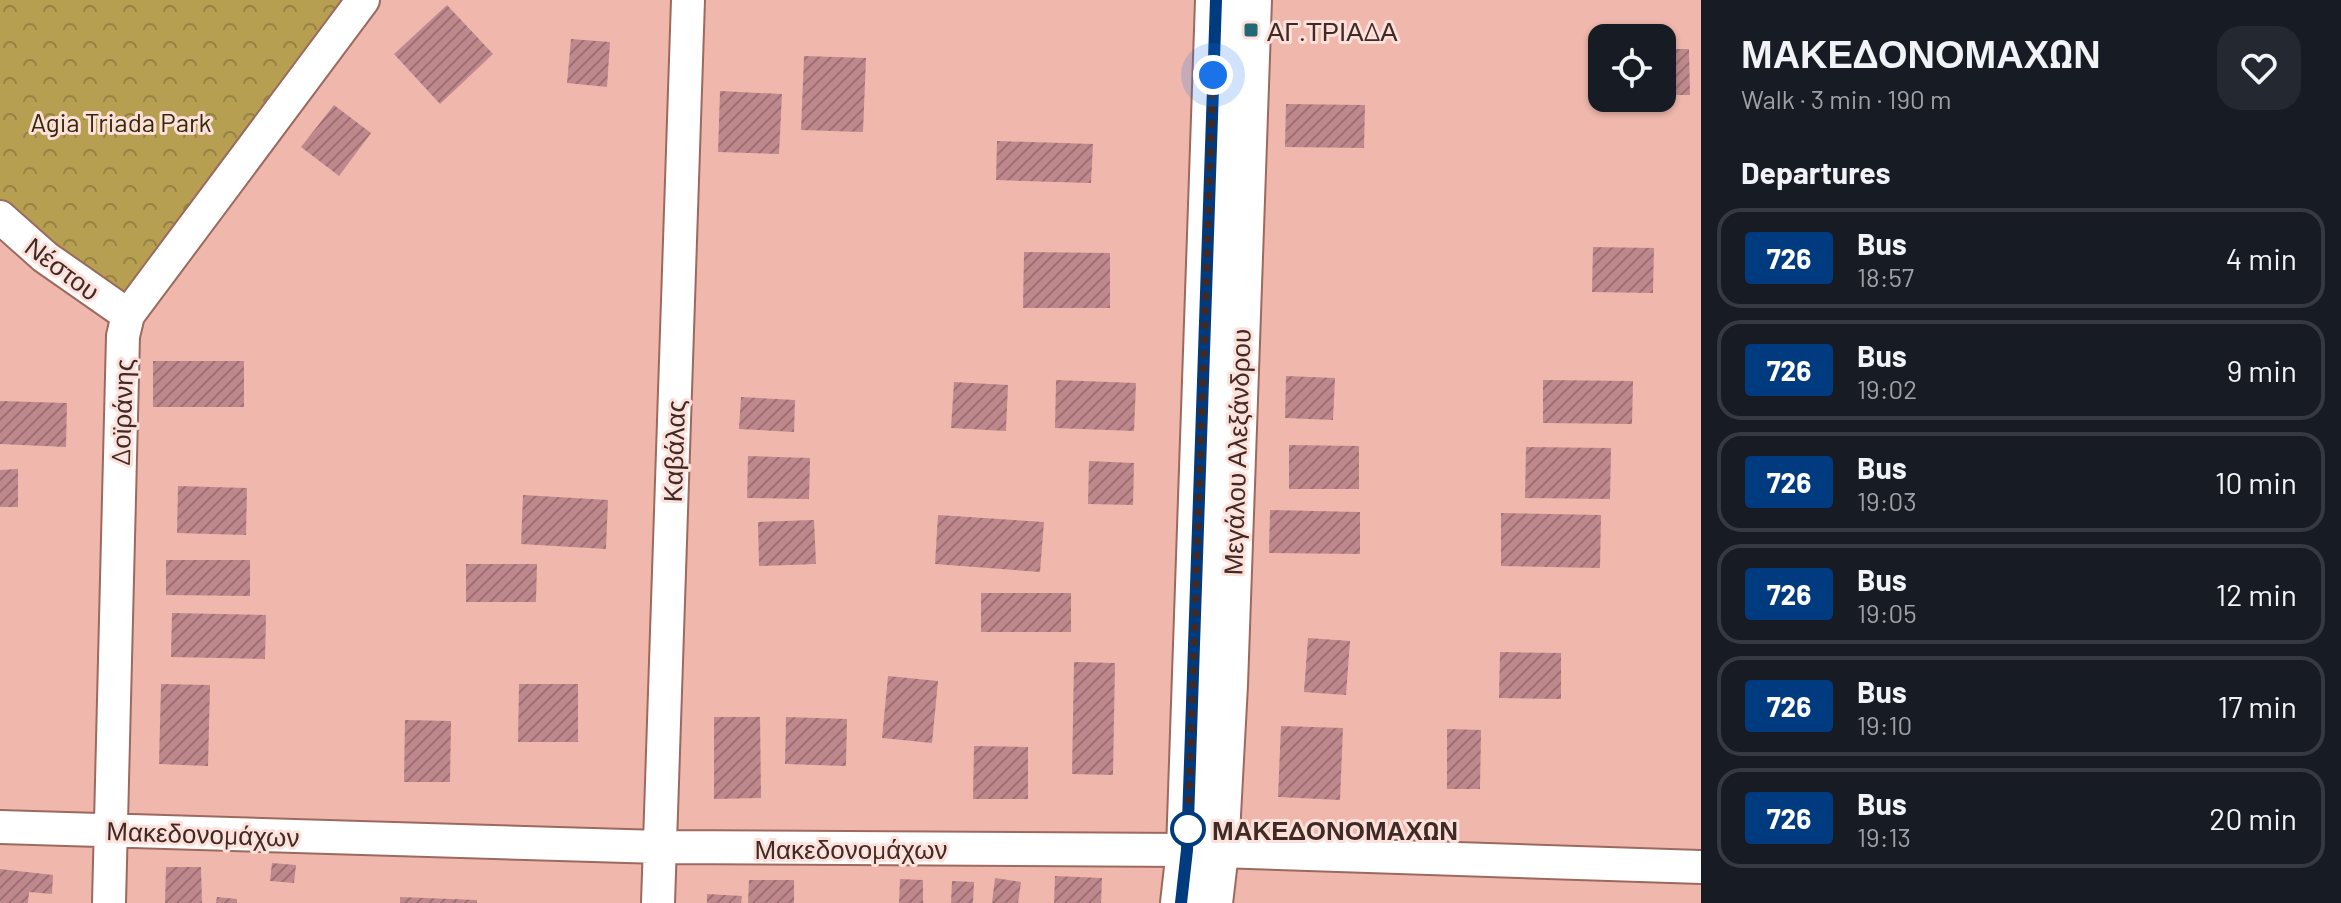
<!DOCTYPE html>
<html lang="en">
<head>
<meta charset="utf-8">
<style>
	:root { --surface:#171b24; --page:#242831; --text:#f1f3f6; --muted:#9ea1a6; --line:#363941 }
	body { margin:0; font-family:Barlow,sans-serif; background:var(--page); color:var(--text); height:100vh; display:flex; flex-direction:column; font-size:30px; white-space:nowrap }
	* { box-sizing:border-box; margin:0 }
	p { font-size:26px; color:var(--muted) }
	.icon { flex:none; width:44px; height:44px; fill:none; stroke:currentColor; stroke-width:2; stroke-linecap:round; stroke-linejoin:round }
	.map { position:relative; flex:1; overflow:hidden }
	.panel { display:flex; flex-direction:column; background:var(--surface); width:640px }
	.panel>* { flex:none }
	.badge { padding:0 16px; border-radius:6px; font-size:28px; line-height:52px }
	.buttons { position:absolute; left:1588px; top:24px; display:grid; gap:16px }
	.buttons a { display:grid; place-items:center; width:88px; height:88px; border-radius:16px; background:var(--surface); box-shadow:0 2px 6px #0004; font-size:40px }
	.you { position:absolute; width:40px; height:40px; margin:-20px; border:6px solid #fff; border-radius:50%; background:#1a73e8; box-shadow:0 0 0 12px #1a73e833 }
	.map>.badge { position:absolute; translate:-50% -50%; box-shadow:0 0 0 4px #fff }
	h2 { padding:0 40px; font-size:30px; line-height:72px }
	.round { display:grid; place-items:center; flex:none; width:84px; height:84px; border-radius:24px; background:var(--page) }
	.summary { display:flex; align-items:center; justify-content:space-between; height:136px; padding:0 40px }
	h1 { font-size:38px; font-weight:700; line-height:60px }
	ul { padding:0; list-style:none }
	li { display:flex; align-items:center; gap:24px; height:100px; margin:0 16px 12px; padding:0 24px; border:4px solid var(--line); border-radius:24px }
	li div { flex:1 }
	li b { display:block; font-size:30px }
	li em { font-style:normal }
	li .badge { min-width:88px; font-weight:700; text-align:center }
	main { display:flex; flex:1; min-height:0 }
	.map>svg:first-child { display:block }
</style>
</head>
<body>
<main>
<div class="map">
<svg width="1701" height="903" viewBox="0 0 1701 903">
	<defs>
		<pattern id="park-crowns" width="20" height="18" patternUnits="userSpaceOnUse" patternTransform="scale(2)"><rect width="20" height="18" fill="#b79f52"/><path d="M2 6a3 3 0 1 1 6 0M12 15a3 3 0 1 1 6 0" fill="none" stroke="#968244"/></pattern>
		<pattern id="building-hatch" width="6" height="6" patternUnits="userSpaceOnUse" patternTransform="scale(2)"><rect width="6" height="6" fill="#bf888d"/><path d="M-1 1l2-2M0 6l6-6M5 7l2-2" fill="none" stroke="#9d6f73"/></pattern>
	</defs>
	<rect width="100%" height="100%" fill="#f0b8ac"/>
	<path fill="url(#park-crowns)" d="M0,0H363L128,315L0,217Z"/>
	<path fill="url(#building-hatch)" d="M447,5L493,54L440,104L394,54Z
		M571,39L610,42L607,87L567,83Z
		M1662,49H1689L1690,95H1662Z
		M804,56L866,58L863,132L801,130Z
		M720,91L782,94L779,154L718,152Z
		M1286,104L1365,105L1364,148L1285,147Z
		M334,105L371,133L339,176L301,147Z
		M997,141L1093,144L1091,183L996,180Z
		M1593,247L1654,248L1653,293L1592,292Z
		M1024,252L1110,253V308H1023Z
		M153,361H244V407H153Z
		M1286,376L1335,378L1333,420L1285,418Z
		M1056,380L1136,383L1134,431L1055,428Z
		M1543,380L1633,381L1632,424L1543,423Z
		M954,382L1008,385L1006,431L951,428Z
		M741,397L795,400L794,432L739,429Z
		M0,401L67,403L66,447L0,444Z
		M1289,445L1359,446V489H1289Z
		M1526,447L1611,448L1610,499L1525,498Z
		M748,456L810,458L809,499L747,498Z
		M1089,461L1134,463L1133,505L1088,504Z
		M18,469V507H0V470Z
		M178,486L247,488L246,535L177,533Z
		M523,495L608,500L606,549L521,544Z
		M1270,510L1360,512V554L1269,553Z
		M1501,513L1601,515L1600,568L1501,566Z
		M938,515L1044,522L1040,572L935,564Z
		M814,520L816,564L759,566L758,522Z
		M166,560H250V596L166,595Z
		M466,564H537L536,602H466Z
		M981,593H1071V632H981Z
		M172,613L266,615L265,659L171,657Z
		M1308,638L1350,641L1346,695L1304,692Z
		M1500,652L1561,653V699L1499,698Z
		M1074,662L1115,663L1113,775L1072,774Z
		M888,676L938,681L932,743L882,738Z
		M161,684L210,685L208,766L159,764Z
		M519,684H578V742H518Z
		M714,717H760L761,798L714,799Z
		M786,717L847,719L846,766L785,764Z
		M405,720L451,721L450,782H404Z
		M1281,726L1343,728L1340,800L1278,797Z
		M1447,729L1481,730L1480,789H1447Z
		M974,746L1028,747V799H973Z
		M272,863L296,865L294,883L270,881Z
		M166,867H201L202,903H165Z
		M0,869L53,875L52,894L29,892L28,903H0Z
		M1055,876L1102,878L1101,903H1054Z
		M995,878L1021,882L1018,903H992Z
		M900,879L923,880V903H899Z
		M749,880H794V903H748Z
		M952,881L974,882L973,903H951Z
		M707,894L742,896L741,903H707Z
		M217,897L237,899V903H216Z
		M400,897L477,900V903H400Z"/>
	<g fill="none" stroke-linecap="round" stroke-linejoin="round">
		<defs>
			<path id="minor" d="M0,217L45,257L128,315
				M0,827L660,847L1187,850L1701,867
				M109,903L123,336L128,315L363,0
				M658,903L688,0"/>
			<path id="tertiary" d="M1181,903L1187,850L1216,0
				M1212,903L1218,852L1227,685L1251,0"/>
		</defs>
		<use href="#minor" stroke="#9c695e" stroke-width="36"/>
		<use href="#tertiary" stroke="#9c695e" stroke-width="44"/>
		<use href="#minor" stroke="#fff" stroke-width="32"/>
		<use href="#tertiary" stroke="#fff" stroke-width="40"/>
	</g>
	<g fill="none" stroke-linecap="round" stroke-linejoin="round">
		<defs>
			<path id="line" d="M1181,903L1187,850L1216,0"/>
		</defs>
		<use href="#line" stroke="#fff" stroke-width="18"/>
		<use href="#line" stroke="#003b80" stroke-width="12"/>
		<path stroke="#3f2a25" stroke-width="8" stroke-dasharray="0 14.4" d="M1188,829L1213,75"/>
	</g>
	<rect fill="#226977" stroke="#fee0da" stroke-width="3" x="1243" y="22" width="16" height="16" rx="4"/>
	<circle fill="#fff" stroke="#003b80" stroke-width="4" cx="1188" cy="829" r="16"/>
	<g text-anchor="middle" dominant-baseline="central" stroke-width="6" stroke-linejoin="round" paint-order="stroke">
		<g font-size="26" fill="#3f2a25" stroke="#fee0da" text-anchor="start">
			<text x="1267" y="30">ΑΓ.ΤΡΙΑΔΑ</text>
		</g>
		<g font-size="26" fill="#332905" stroke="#fee0da">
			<text x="121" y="121">Agia Triada Park</text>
		</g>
		<g font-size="26" fill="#3f2a25" stroke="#fee0da">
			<text transform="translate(63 268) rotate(37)">Νέστου</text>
			<text transform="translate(121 412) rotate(-88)">Δοϊράνης</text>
			<text transform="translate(673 451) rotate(-88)">Καβάλας</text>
			<text transform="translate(1236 452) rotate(-88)">Μεγάλου Αλεξάνδρου</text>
			<text transform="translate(203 833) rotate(2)">Μακεδονομάχων</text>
			<text x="851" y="848">Μακεδονομάχων</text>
		</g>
		<g font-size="26" font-weight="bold" fill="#3f2a25" stroke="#fee0da" text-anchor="start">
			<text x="1212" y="829">ΜΑΚΕΔΟΝΟΜΑΧΩΝ</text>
		</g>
	</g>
</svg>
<div class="buttons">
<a><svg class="icon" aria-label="locate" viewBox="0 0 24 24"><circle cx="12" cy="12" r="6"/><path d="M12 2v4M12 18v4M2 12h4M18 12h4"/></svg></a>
</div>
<div class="you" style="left:1213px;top:75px"></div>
</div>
<section class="panel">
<div class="summary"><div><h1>ΜΑΚΕΔΟΝΟΜΑΧΩΝ</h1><p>Walk · 3 min · 190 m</p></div><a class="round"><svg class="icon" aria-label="heart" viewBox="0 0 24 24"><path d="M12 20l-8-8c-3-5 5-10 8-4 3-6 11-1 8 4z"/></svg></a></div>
<h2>Departures</h2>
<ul>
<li><span class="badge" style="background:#003b80;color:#fff">726</span><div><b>Bus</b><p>18:57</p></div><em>4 min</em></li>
<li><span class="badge" style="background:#003b80;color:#fff">726</span><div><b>Bus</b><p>19:02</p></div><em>9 min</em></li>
<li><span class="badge" style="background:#003b80;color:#fff">726</span><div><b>Bus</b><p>19:03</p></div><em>10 min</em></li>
<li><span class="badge" style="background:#003b80;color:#fff">726</span><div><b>Bus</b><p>19:05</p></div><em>12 min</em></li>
<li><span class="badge" style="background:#003b80;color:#fff">726</span><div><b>Bus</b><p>19:10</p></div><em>17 min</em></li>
<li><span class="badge" style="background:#003b80;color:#fff">726</span><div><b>Bus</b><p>19:13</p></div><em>20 min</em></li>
</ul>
</section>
</main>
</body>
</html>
